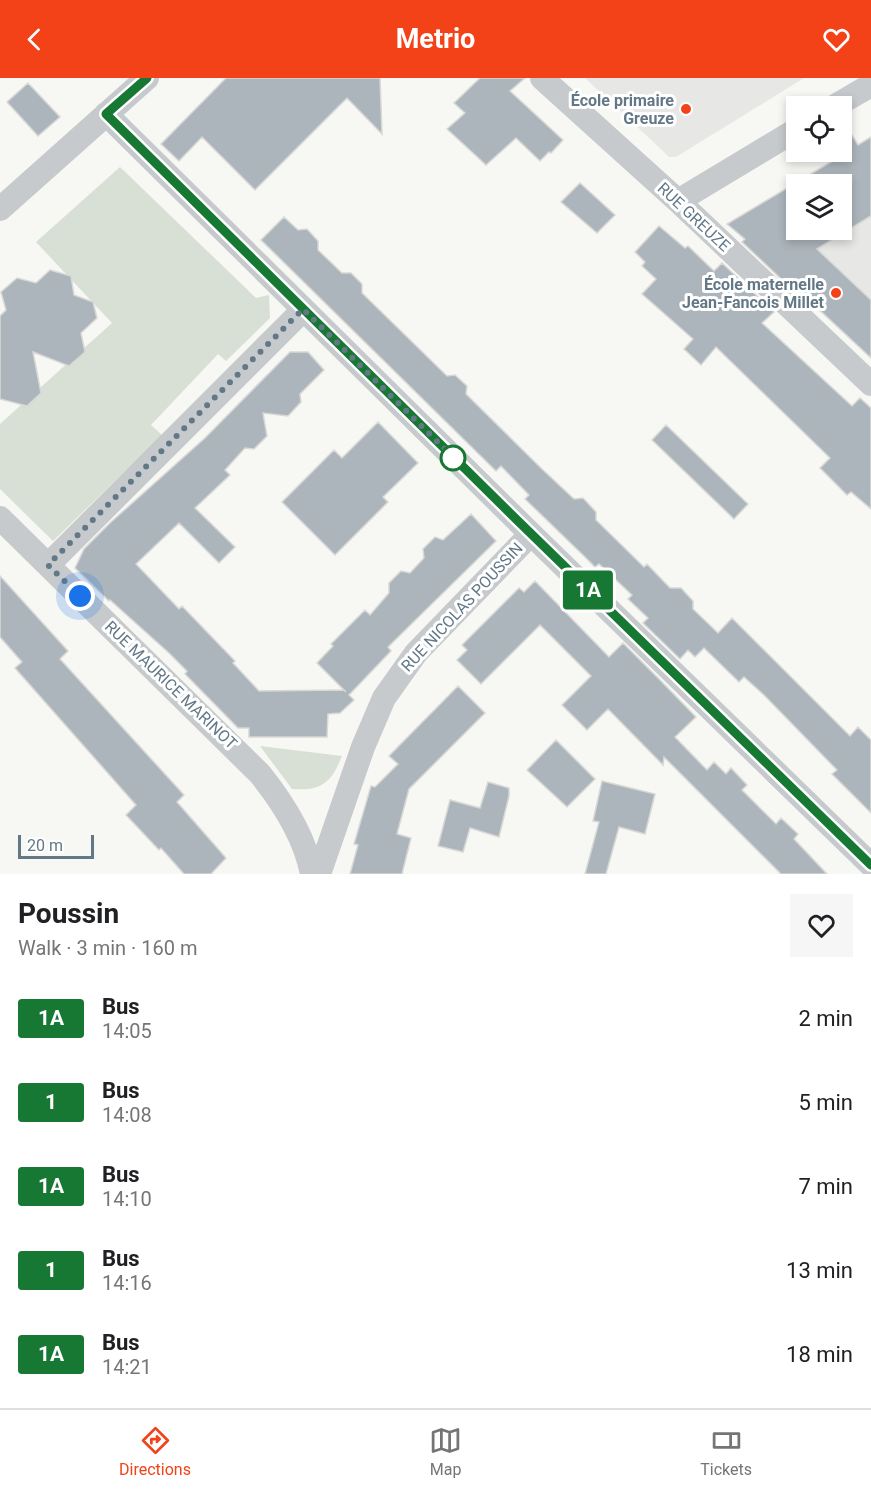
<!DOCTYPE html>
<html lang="en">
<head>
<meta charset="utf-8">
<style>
	:root { --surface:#fff; --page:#f6f6f6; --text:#202124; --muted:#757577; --line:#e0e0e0; --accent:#f34217 }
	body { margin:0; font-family:Roboto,sans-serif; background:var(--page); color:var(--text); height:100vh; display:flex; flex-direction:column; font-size:22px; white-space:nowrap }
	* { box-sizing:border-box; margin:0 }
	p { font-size:20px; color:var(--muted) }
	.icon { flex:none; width:33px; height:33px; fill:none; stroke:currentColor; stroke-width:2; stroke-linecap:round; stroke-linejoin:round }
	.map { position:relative; height:796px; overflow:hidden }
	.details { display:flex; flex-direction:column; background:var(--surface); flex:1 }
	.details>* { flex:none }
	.badge { padding:0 12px; border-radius:4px; font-size:21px; line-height:39px }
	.tools { position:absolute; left:786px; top:18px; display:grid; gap:12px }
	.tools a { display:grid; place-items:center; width:66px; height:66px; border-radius:0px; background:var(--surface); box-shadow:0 3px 9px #0003; font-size:30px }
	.scale { position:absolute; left:18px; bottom:15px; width:76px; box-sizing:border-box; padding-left:6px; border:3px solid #637887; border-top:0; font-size:16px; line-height:21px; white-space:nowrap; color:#637887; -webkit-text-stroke:4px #fff; paint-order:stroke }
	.you { position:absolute; width:30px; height:30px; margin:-15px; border:4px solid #fff; border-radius:50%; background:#1a73e8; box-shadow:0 0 0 9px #1a73e833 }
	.map>.badge { position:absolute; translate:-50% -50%; box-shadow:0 0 0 3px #fff }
	.round { display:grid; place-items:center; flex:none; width:63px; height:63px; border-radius:0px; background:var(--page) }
	.summary { display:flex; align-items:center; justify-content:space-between; height:102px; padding:0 18px }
	h1 { font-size:28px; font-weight:700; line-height:45px }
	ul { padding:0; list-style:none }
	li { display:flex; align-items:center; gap:18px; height:84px; padding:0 18px }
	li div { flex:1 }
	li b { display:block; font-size:22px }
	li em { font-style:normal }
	li .badge { min-width:66px; font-weight:700; text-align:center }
	header { display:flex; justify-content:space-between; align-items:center; height:78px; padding:0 18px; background:var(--accent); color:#fff; font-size:27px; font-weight:700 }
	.menu { display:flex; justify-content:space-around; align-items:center; height:84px; border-top:2px solid var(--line); background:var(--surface); font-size:16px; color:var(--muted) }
	.menu a { display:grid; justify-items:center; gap:3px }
	.menu .selected { color:var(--accent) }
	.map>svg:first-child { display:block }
</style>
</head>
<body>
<header><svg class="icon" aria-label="back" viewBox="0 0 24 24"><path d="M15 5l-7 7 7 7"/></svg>Metrio<svg class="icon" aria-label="heart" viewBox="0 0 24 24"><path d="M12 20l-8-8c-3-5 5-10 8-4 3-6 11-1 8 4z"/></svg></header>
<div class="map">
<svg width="871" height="796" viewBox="0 0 871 796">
	<rect width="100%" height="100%" fill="#f7f7f3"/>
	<path fill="#e7e8e6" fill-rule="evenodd" d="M585,0H804L676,79H669L664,74Z
		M871,59V279L727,146ZM796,106H842V152H796Z"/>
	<path fill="#d8dfd4" d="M120,89L256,220L269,217L270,240L226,283L218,276L151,347L162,357L53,463L0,411V346L112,245L36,164Z
		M260,668L342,678C331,705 322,713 292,711Z"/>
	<path fill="#acb5bb" stroke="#d8d8d6" stroke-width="1.5" fill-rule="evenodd" d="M226,0H380L382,56L347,20L255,112L202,59L179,83L161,66Z
		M480,0H525L510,13L563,62L551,75L549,74L540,83L516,60L486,87L447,51L465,35L454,25Z
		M28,5L60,39L38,58L7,24Z
		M842,41L858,67L871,59V138L817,171L871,222V280L798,212L795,214L742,164L745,161L727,146L836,81L831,74H842ZM796,106H842V152H796Z
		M580,105L615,137L597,155L561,124Z
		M284,139L298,152L307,151L318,163V172L342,195H351L362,206V215L447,298L455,297L467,308L466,316L542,391L574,421L583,420L596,434V442L644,489L647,486L670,510H681L693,523V531L718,555L732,540L850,658L858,649L871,662V735L832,696L837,692L764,617L744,599L739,604L704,570L695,579L688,572L680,581L643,545L648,540L628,521L632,517L599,486L595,489L584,478L525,421L529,417L501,388L496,393L261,162Z
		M659,148L685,170L688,168L714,193L722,185L774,234L762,245L852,328L860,320L871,330V431L851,414L847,417L820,390L830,380L716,269L701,287L684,271L693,261L642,216L656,201L642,188L645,184L635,174Z
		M50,192L71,198L74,217L93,224L97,240L81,255L85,274L69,288L33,274L41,315L27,328L0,321V238L6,232L1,214L17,200L36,205Z
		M290,274H308L324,292L300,316L301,324L288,338L263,335L267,358L254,371L245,370L225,392L230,397L195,430L235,469L219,485L179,445L136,486L179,531L182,528L235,583L233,585L259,613L344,612L346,614L317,585L333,568L331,566L365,532L370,537L389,515V505L401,493L410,495L424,480L423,471L435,459L443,462L471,436L496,463L388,569L391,573L349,617L354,622L340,635L328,636L327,659H249V650H238L185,596L187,593L169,575L110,522L109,523L75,490L84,471L110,445L205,360Z
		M378,344L418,385L383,419L388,424L335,477L282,424L334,372L342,380Z
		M666,347L748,426L734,441L652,362Z
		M0,498L68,573L60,581L184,717L177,724L226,780L211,796H184L161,770L159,772L126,737L136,727L15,590L22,584L0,559Z
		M535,503L609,579L623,565L659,601L696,639L675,659L707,692L714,684L726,696L731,690L747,707L742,712L776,746L781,740L798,756L794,761L827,796H781L664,679L663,687L608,631L587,652L562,627L591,598L540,547L481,606L457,582L467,572L462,567L519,510L524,514Z
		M458,608L485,635L409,711L397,756L411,760L402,796H350L358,767L354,766L371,708L375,709L398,686L389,678Z
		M556,662L595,701L567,729L527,692Z
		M602,703L655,716L645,756L619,749L606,796H585L599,744L593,743Z
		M488,704L509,710V718L499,759L470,750L463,774L438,768L450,722L480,730Z"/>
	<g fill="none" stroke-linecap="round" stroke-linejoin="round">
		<path stroke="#c6cacd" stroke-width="24" d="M542,0L678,123L871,306
			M835,28L871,7
			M106,36L531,456L871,787
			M678,123L796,52
			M0,131L147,0
			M0,440L260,696C284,726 305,759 312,796
			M48,487L303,232
			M319,796L363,669L384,620L416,575L531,456"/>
	</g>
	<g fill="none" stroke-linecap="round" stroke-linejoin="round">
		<defs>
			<path id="line" d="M147,0L106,36L517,442L871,787"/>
		</defs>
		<use href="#line" stroke="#fff" stroke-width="14"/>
		<use href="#line" stroke="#177833" stroke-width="9"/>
		<path stroke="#637887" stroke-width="6" stroke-dasharray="0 10.8" d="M80,518L48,487L303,231L460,386L453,380"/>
	</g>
	<g fill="#f34217" stroke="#fff" stroke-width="2">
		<circle cx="686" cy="31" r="6"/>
		<circle cx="836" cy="215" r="6"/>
	</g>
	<circle fill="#fff" stroke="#177833" stroke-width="3" cx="453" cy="380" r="12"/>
	<g text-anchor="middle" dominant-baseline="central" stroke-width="6" stroke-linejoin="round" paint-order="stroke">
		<g font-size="16" font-weight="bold" fill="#637887" stroke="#fff" text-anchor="end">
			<text x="674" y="22">École primaire<tspan x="674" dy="18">Greuze</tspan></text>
			<text x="824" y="206">École maternelle<tspan x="824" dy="18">Jean-Fancois Millet</tspan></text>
		</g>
		<g font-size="16" fill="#637887" stroke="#fff">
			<text transform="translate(694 139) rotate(43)">RUE GREUZE</text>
			<text transform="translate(462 529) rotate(-47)">RUE NICOLAS POUSSIN</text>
			<text transform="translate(171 607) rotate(44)">RUE MAURICE MARINOT</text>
		</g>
	</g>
</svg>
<div class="tools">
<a><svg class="icon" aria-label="locate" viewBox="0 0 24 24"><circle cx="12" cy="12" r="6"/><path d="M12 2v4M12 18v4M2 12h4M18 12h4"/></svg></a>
<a><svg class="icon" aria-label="layers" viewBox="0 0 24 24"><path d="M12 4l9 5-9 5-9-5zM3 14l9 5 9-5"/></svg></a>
</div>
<div class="scale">20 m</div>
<div class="you" style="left:80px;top:518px"></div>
<b class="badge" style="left:588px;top:512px;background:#177833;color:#fff">1A</b>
</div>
<section class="details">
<div class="summary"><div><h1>Poussin</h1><p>Walk · 3 min · 160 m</p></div><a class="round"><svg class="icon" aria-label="heart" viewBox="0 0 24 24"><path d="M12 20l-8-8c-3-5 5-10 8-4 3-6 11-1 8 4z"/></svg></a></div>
<ul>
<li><span class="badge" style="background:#177833;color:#fff">1A</span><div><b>Bus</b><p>14:05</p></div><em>2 min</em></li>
<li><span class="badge" style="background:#177833;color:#fff">1</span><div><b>Bus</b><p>14:08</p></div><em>5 min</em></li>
<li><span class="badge" style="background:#177833;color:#fff">1A</span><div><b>Bus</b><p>14:10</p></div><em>7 min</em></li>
<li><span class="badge" style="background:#177833;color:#fff">1</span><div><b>Bus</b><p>14:16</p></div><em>13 min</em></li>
<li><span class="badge" style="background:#177833;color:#fff">1A</span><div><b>Bus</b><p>14:21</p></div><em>18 min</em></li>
</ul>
</section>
<nav class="menu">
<a class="selected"><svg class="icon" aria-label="directions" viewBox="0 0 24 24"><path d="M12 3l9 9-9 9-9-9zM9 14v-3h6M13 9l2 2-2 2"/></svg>Directions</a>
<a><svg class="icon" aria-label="map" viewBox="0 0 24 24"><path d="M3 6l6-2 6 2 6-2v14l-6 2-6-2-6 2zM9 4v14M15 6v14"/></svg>Map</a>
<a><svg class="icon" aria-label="tickets" viewBox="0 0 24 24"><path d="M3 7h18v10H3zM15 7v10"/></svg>Tickets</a>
</nav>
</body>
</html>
